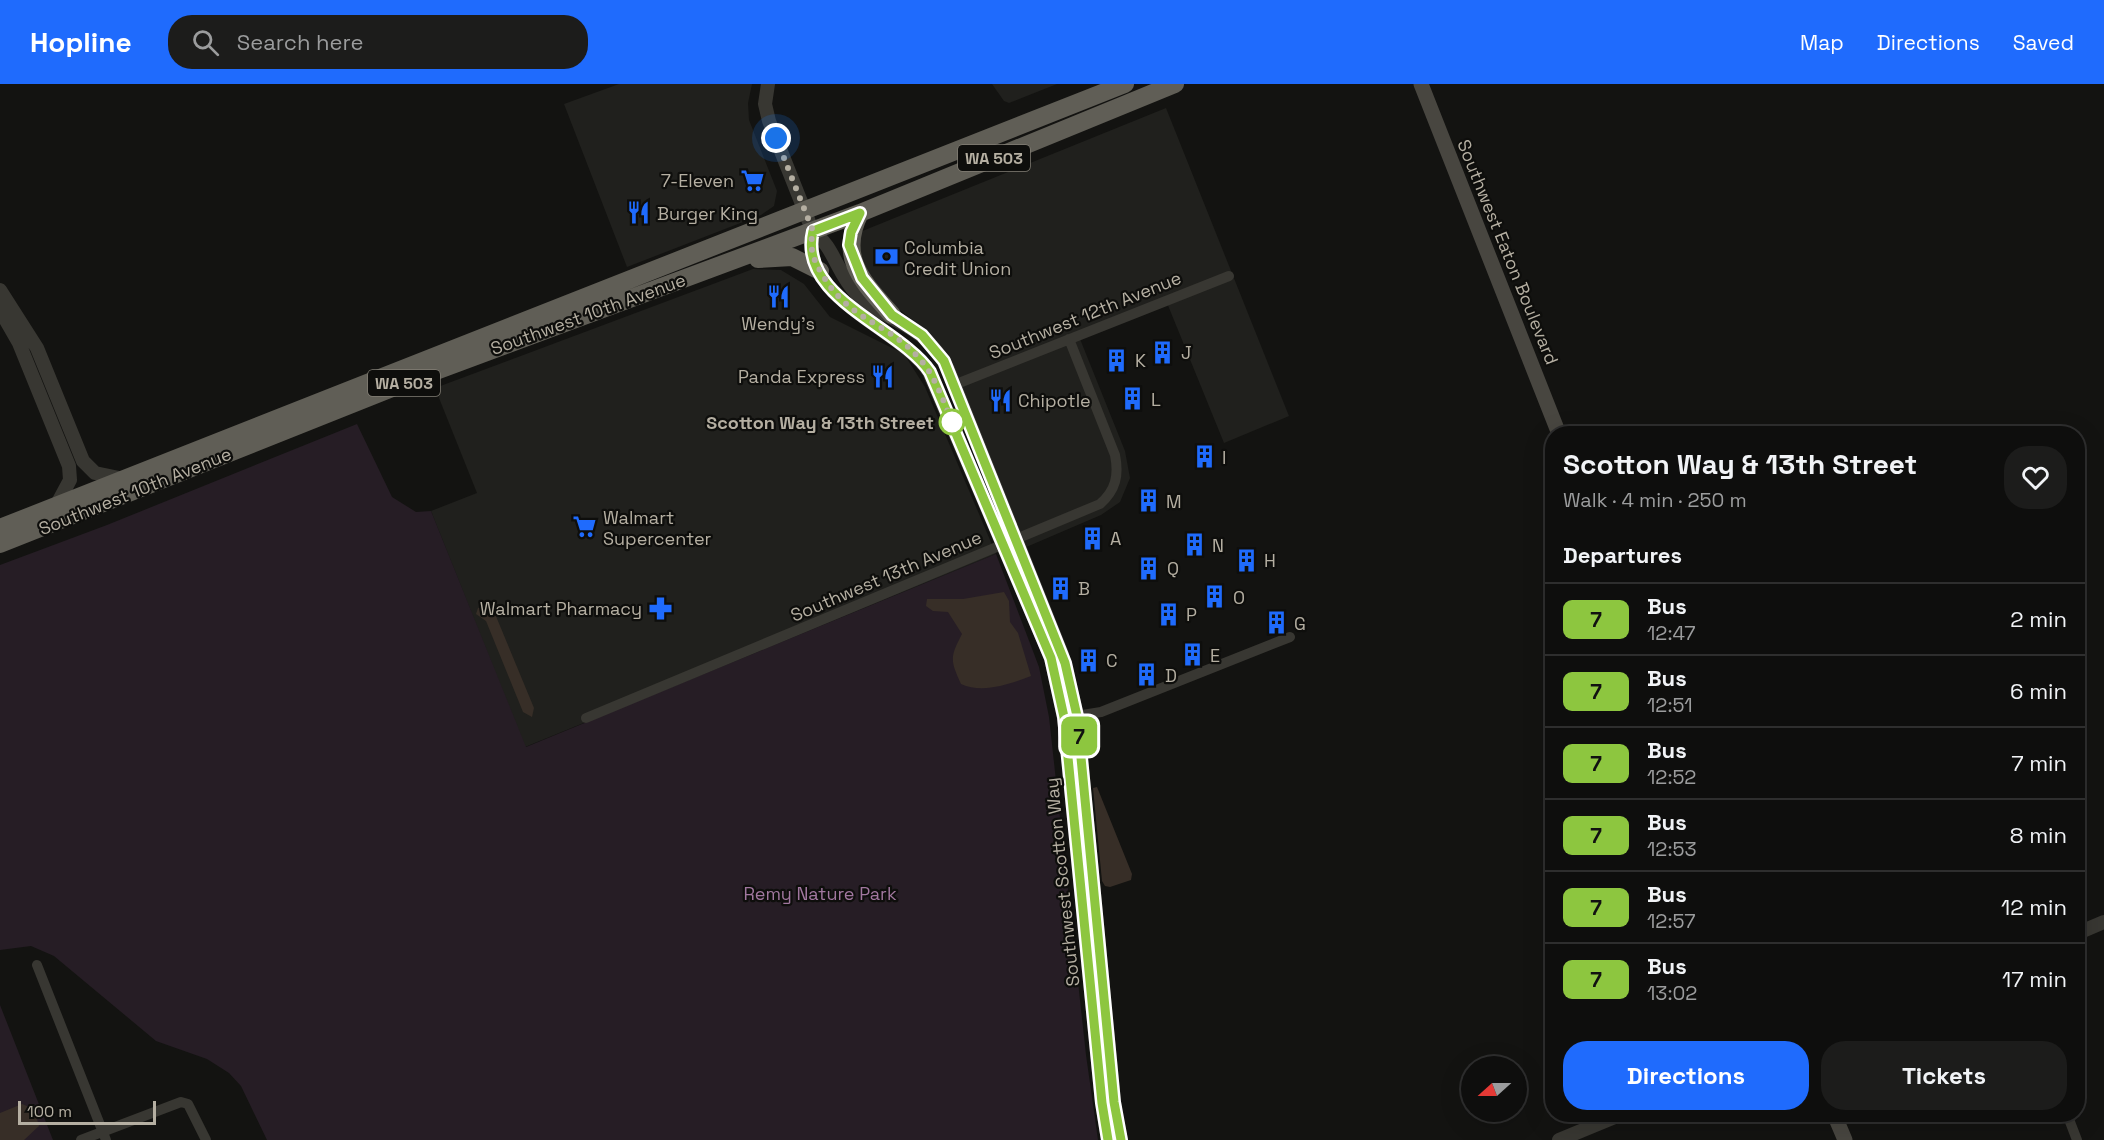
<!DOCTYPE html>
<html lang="en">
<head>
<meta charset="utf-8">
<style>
	:root { --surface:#0e0e0d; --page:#1c1c1b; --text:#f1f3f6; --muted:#9b9c9d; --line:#2e2e2e; --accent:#1f6bfd }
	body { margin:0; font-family:"Space Grotesk",sans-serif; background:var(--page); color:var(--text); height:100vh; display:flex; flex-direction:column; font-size:22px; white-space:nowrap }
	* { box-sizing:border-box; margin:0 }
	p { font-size:20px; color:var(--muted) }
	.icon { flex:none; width:33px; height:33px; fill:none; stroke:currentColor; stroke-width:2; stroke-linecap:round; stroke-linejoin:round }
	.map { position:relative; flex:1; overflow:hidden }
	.panel { position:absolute; left:1545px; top:342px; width:540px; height:696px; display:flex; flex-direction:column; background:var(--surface); border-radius:24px; box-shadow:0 6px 24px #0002,0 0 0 2px var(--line) }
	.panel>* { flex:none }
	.badge { padding:0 12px; border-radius:9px; font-size:21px; line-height:39px }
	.needle { width:39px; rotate:249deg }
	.controls { position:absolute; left:1461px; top:972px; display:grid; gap:12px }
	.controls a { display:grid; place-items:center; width:66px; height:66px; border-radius:50%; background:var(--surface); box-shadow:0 6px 24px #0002,0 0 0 2px var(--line); font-size:30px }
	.scale { position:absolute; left:18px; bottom:15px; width:138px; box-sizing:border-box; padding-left:6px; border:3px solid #b5afa2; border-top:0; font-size:16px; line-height:21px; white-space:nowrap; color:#b5afa2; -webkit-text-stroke:4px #0e0e0c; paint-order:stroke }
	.you { position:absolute; width:30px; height:30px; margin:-15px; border:4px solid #fff; border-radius:50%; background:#1a73e8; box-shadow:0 0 0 9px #1a73e833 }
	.map>.badge { position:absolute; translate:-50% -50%; box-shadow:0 0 0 3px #fff }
	h2 { padding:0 18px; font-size:22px; line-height:54px }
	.round { display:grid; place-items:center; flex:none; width:63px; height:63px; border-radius:24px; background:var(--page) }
	.head { display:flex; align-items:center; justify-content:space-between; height:102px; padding:0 18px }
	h1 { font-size:28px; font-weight:600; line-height:45px }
	.button { display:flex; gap:12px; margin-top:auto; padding:12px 18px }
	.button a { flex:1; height:69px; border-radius:24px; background:var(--accent); color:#fff; font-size:24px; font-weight:600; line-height:69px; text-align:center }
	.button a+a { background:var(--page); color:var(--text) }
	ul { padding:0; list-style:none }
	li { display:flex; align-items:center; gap:18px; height:72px; padding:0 18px; border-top:2px solid var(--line) }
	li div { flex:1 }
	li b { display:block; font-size:22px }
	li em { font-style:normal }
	li .badge { min-width:66px; font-weight:700; text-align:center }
	header { display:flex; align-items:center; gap:36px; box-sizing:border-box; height:84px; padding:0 30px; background:var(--accent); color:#fff }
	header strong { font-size:28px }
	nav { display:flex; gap:33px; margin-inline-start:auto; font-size:21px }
	.search { width:420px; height:54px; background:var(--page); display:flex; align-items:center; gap:15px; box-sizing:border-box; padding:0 21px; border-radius:24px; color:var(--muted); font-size:22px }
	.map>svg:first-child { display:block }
</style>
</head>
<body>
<header>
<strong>Hopline</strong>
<div class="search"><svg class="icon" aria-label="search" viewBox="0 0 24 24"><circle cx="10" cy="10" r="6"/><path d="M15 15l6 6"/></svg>Search here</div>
<nav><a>Map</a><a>Directions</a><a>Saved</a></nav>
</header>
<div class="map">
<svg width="2104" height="1056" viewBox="0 0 2104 1056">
	<rect width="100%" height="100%" fill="#131311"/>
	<path fill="#20201d" d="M619,0H752L748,19L749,36L777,107L774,122L761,131L627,183L564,20Z
		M992,0H1057L1009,19L1004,17Z
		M1166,24L1289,332L1224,359L1165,214L1078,250L1125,367L1130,394L1120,418L1101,431L1024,464L943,266L927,247L897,224L860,182V148Z
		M753,185L781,186L804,200L830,233L904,270L925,303L996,470L525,663L431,427L477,409L435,304Z"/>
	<path fill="#261d25" d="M357,340L392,413L416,428L431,427L526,663L996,470L1039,583L1049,633L1086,971L1098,1056H267L241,1002L229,989L207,975L156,957L54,872L31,862L0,866V481L107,441Z
		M0,921L53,1056H0Z"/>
	<path fill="#372e27" d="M1004,508L1009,517L1010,538L1018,549L1031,592C1010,600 983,610 961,600C950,576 950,573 962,550L948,528L933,527L926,522L927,515H963Z
		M489,522L493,525L534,624L532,633L523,628L486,537L476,530L478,524Z
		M1097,703L1132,790L1131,796L1110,803L1105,802L1102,797L1093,704Z
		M22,1020L34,1025L39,1042L24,1056H0V1029Z"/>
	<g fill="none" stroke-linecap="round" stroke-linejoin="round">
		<path stroke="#383732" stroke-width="10" d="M954,301L1229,192
			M1070,633L1101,628L1290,553
			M586,634L1100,420C1116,406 1119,391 1115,371L1069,255
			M37,881L106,1056
			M2067,1030L2077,1056
			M81,1056L181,1018L188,1020L206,1056"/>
		<path stroke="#383732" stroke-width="14" d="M768,0L765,20L769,37L813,148C834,162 837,190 857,210C889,241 922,236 948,285L1062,570L1077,632L1115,1028L1121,1056
			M813,148C797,213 900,244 929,288L1051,574L1064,634L1102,1019L1108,1056
			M0,206L37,264L83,377L95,389L124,395
			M0,226L19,259L69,382L70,396L56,422
			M2078,849L2104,838
			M1559,1056L1622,1030"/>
		<path stroke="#484640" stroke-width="15" d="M1421,0L1559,350
			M1834,1030L1845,1056"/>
		<path stroke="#605e56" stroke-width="18" d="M860,129C837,174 864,199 892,231
			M758,175L792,173L820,187
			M0,444L1125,0
			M0,460L420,293L860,129L1175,0"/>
	</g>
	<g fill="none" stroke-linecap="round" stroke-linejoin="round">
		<defs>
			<path id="line" d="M1108,1056L1102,1019L1064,633L1051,574L930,288C900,243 797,214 813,147L860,129L851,148L849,161L862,194L892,231L922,251L944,277L1065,579L1077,632L1114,1018L1121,1056"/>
		</defs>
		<use href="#line" stroke="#fff" stroke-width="14"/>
		<use href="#line" stroke="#8dc63f" stroke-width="9"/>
		<path stroke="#b5afa2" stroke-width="6" stroke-dasharray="0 10.8" d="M776,54L813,147C809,164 813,175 822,190C849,237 887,238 918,273C935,291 943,316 952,338"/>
	</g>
	<defs>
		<symbol id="supermarket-bare" viewBox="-9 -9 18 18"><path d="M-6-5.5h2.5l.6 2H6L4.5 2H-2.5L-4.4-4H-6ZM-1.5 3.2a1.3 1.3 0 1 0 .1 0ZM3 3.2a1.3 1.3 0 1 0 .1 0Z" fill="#1f6bfd" stroke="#0e0e0c" stroke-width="2.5" paint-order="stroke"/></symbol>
		<symbol id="restaurant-bare" viewBox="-9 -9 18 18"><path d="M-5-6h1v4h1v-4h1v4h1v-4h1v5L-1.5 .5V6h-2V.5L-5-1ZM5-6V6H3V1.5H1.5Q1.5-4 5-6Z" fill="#1f6bfd" stroke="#0e0e0c" stroke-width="2.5" paint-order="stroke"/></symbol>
		<symbol id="bank-bare" viewBox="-9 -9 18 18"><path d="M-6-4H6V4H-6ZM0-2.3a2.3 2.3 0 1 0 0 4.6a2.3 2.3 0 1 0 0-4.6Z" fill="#1f6bfd" stroke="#0e0e0c" stroke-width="2.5" paint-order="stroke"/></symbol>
		<symbol id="building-bare" viewBox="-9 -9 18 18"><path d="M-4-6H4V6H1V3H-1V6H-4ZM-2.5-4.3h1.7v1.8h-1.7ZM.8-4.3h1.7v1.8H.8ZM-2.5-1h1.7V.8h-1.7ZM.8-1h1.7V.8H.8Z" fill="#1f6bfd" stroke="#0e0e0c" stroke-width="2.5" paint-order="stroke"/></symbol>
		<symbol id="pharmacy-bare" viewBox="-9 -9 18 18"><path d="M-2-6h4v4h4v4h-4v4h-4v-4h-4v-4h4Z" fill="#1f6bfd" stroke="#0e0e0c" stroke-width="2.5" paint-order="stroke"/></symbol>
	</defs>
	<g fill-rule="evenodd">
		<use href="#supermarket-bare" x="736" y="80" width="33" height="33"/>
		<use href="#restaurant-bare" x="622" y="112" width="33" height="33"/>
		<use href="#bank-bare" x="870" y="156" width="33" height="33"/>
		<use href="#restaurant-bare" x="762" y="196" width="33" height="33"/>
		<use href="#building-bare" x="1146" y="252" width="33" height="33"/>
		<use href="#building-bare" x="1100" y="260" width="33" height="33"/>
		<use href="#restaurant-bare" x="866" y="276" width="33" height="33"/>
		<use href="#building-bare" x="1116" y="298" width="33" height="33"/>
		<use href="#restaurant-bare" x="984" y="300" width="33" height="33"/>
		<use href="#building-bare" x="1188" y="356" width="33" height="33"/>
		<use href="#building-bare" x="1132" y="400" width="33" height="33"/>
		<use href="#supermarket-bare" x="568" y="426" width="33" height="33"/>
		<use href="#building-bare" x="1076" y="438" width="33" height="33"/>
		<use href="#building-bare" x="1178" y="444" width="33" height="33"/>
		<use href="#building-bare" x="1230" y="460" width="33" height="33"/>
		<use href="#building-bare" x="1132" y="468" width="33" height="33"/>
		<use href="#building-bare" x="1044" y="488" width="33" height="33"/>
		<use href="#building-bare" x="1198" y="496" width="33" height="33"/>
		<use href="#pharmacy-bare" x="644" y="508" width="33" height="33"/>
		<use href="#building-bare" x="1152" y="514" width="33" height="33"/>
		<use href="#building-bare" x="1260" y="522" width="33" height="33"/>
		<use href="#building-bare" x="1176" y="554" width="33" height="33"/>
		<use href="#building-bare" x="1072" y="560" width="33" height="33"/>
		<use href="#building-bare" x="1130" y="574" width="33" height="33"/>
	</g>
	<circle fill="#fff" stroke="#8dc63f" stroke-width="3" cx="952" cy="338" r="12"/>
	<g text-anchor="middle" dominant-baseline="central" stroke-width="4.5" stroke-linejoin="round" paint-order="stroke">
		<g fill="#0e0e0c" stroke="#837f75" stroke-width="1.5">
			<rect x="958" y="61" width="72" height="26" rx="4.5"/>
			<rect x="368" y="286" width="72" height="26" rx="4.5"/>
		</g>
		<g font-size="16" font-weight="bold" fill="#b5afa2">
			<text x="994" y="74">WA 503</text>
			<text x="404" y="299">WA 503</text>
		</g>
		<g font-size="18" fill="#b5afa2" stroke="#0e0e0c" text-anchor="start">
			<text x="734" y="96" text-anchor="end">7-Eleven</text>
			<text x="657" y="129">Burger King</text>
			<text x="904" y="163">Columbia<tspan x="904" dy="21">Credit Union</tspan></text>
			<text x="778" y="239" text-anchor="middle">Wendy's</text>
			<text x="1181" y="268">J</text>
			<text x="1135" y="276">K</text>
			<text x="865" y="292" text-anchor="end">Panda Express</text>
			<text x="1151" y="315">L</text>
			<text x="1018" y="316">Chipotle</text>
			<text x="1222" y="373">I</text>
			<text x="1166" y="417">M</text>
			<text x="603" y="433">Walmart<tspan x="603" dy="21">Supercenter</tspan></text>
			<text x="1110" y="454">A</text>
			<text x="1212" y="461">N</text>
			<text x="1264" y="476">H</text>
			<text x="1167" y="484">Q</text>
			<text x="1078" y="504">B</text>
			<text x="1233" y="513">O</text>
			<text x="642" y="524" text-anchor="end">Walmart Pharmacy</text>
			<text x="1186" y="530">P</text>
			<text x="1294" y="539">G</text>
			<text x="1210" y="571">E</text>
			<text x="1106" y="576">C</text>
			<text x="1165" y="591">D</text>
		</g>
		<g font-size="18" fill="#b5afa2" stroke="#0e0e0c">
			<text transform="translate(1508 168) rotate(68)">Southwest Eaton Boulevard</text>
			<text transform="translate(588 230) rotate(-20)">Southwest 10th Avenue</text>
			<text transform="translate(1085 231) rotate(-22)">Southwest 12th Avenue</text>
			<text transform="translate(135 407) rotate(-22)">Southwest 10th Avenue</text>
			<text transform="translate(886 492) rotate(-23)">Southwest 13th Avenue</text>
			<text transform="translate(1062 798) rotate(-96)">Southwest Scotton Way</text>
		</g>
		<g font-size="18" font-weight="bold" fill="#b5afa2" stroke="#0e0e0c" text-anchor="end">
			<text x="934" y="338">Scotton Way &amp; 13th Street</text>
		</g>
		<g font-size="18" fill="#a1779f" stroke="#0e0e0c">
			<text x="820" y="809">Remy Nature Park</text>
		</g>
	</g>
</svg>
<div class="controls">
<a><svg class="needle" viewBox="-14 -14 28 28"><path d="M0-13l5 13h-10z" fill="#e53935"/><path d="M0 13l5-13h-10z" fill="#9b9c9d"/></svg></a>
</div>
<div class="scale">100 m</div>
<div class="you" style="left:776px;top:54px"></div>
<b class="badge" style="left:1079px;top:652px;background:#8dc63f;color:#111">7</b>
<section class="panel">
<div class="head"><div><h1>Scotton Way &amp; 13th Street</h1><p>Walk · 4 min · 250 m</p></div><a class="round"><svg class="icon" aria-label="heart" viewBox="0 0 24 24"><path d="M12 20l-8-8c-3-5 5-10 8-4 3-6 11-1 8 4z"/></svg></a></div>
<h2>Departures</h2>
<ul>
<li><span class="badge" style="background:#8dc63f;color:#111">7</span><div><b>Bus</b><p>12:47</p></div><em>2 min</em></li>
<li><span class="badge" style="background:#8dc63f;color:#111">7</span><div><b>Bus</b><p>12:51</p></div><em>6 min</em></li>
<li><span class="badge" style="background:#8dc63f;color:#111">7</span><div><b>Bus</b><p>12:52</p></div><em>7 min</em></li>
<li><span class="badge" style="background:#8dc63f;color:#111">7</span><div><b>Bus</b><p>12:53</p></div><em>8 min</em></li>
<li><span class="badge" style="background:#8dc63f;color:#111">7</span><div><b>Bus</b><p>12:57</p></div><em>12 min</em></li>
<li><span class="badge" style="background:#8dc63f;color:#111">7</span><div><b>Bus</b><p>13:02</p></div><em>17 min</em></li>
</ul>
<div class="button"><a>Directions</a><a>Tickets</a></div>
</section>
</div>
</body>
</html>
